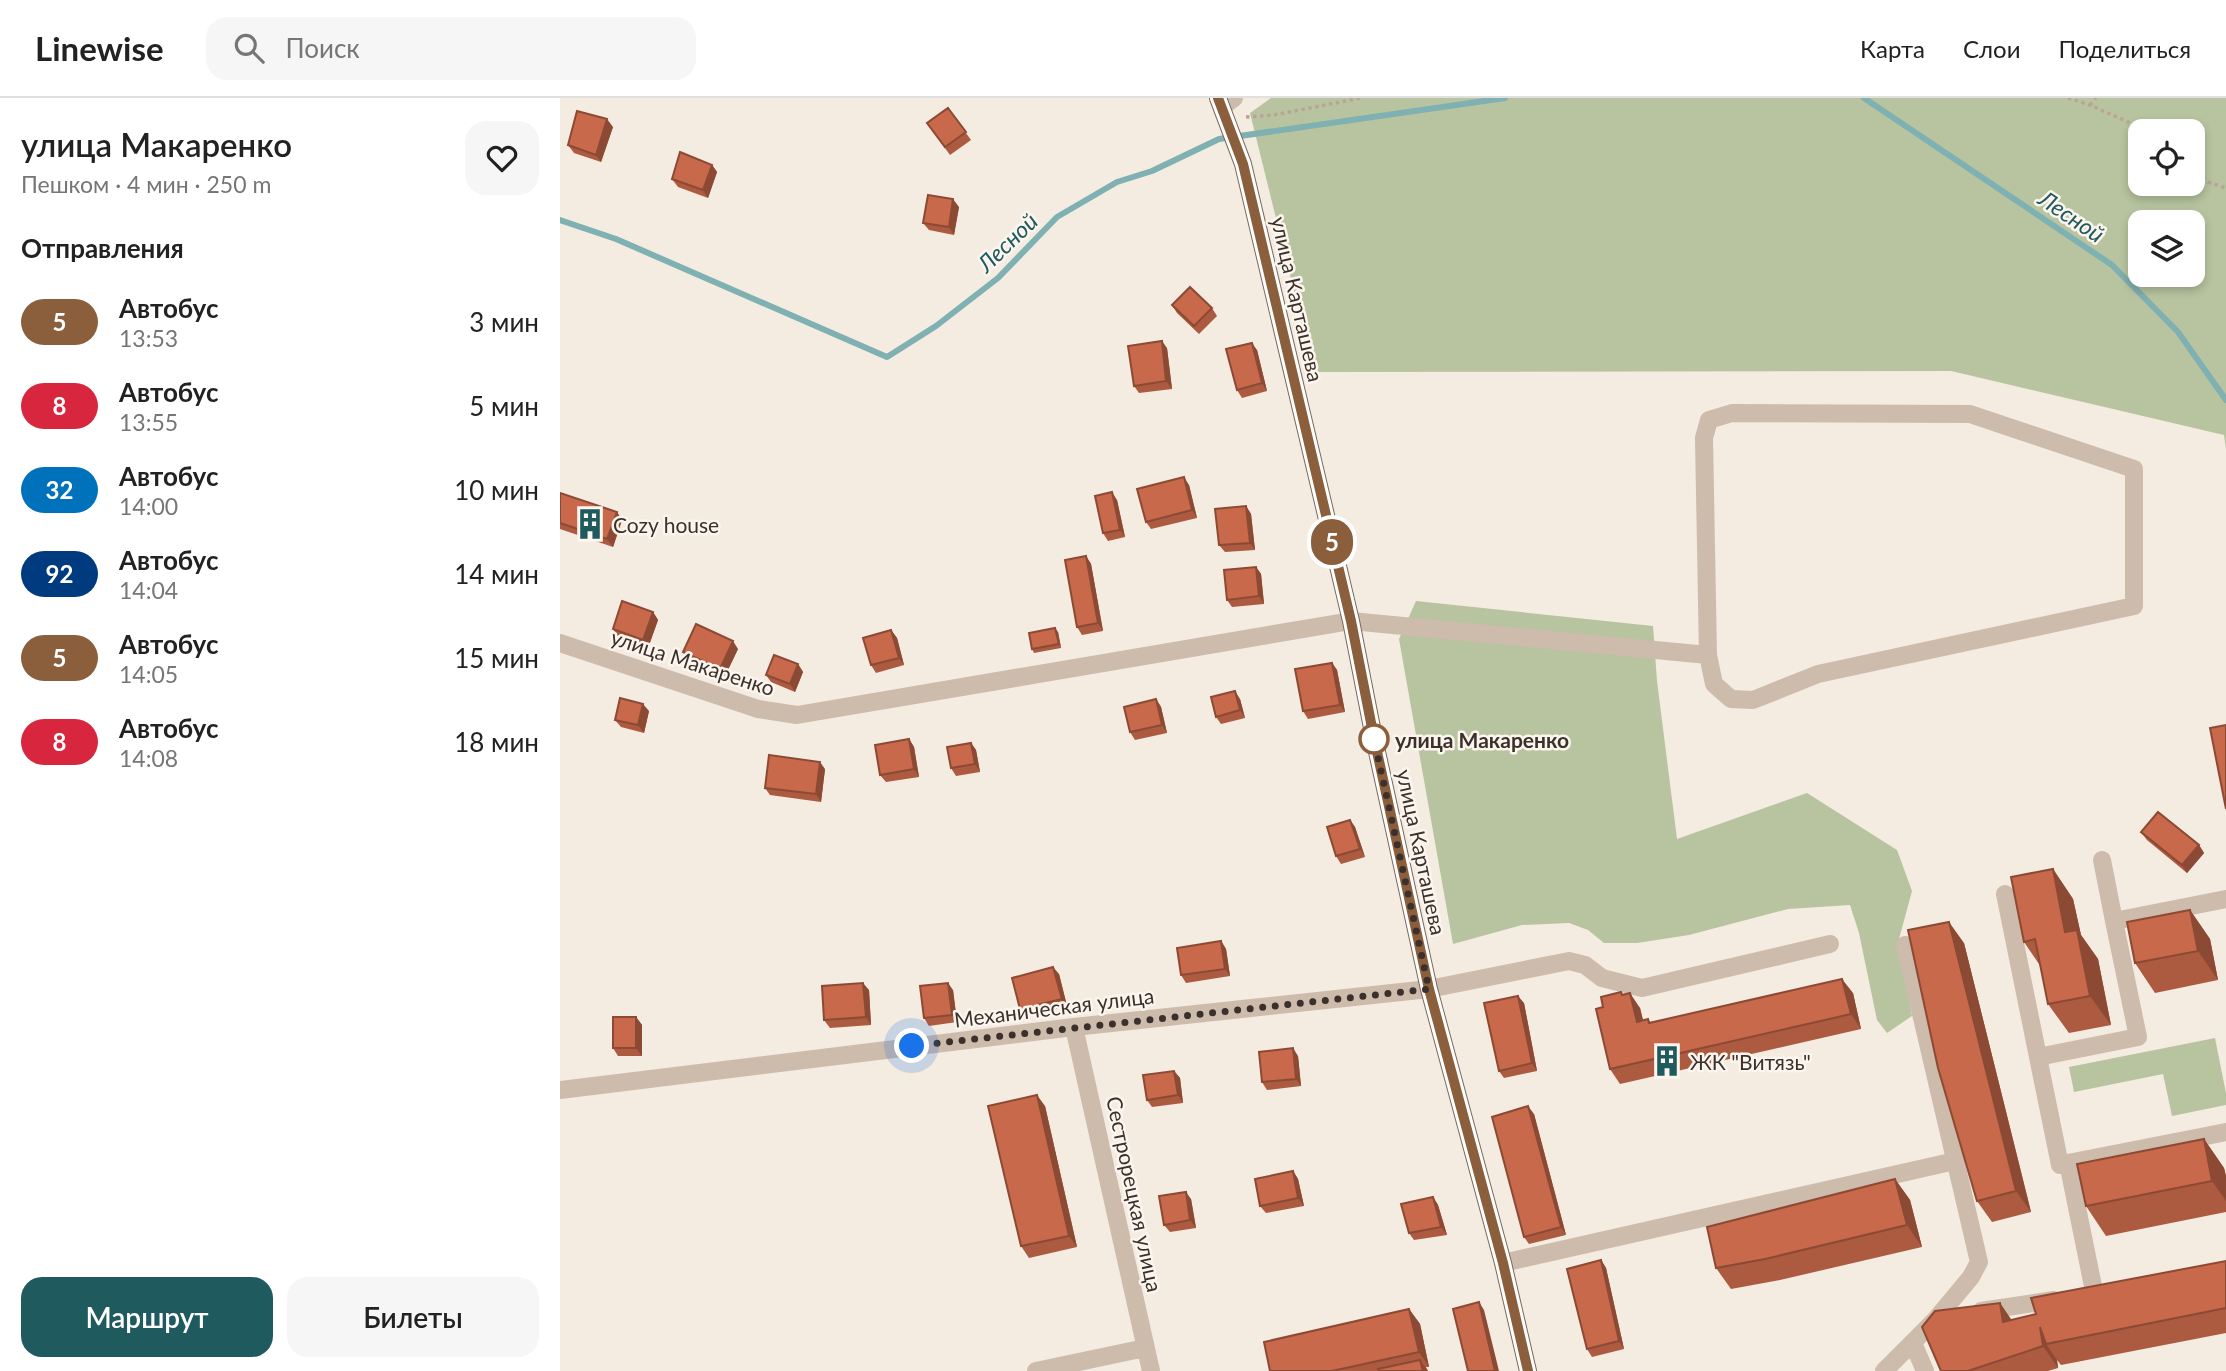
<!DOCTYPE html>
<html lang="ru">
<head>
<meta charset="utf-8">
<style>
	:root { --surface:#fff; --page:#f6f6f6; --text:#222; --muted:#767676; --line:#e0e0e0; --accent:#1f5a5e }
	body { margin:0; font-family:Lato,sans-serif; background:var(--page); color:var(--text); height:100vh; display:flex; flex-direction:column; font-size:26px; white-space:nowrap }
	* { box-sizing:border-box; margin:0 }
	p { font-size:23px; color:var(--muted) }
	.icon { flex:none; width:38px; height:38px; fill:none; stroke:currentColor; stroke-width:2; stroke-linecap:round; stroke-linejoin:round }
	.map { position:relative; flex:1; overflow:hidden }
	.sheet { display:flex; flex-direction:column; background:var(--surface); width:560px }
	.sheet>* { flex:none }
	.badge { padding:0 14px; border-radius:23px; font-size:24px; line-height:46px }
	.tools { position:absolute; left:1568px; top:21px; display:grid; gap:14px }
	.tools a { display:grid; place-items:center; width:77px; height:77px; border-radius:14px; background:var(--surface); box-shadow:0 4px 10px #0003; font-size:35px }
	.you { position:absolute; width:35px; height:35px; margin:-18px; border:5px solid #fff; border-radius:50%; background:#1a73e8; box-shadow:0 0 0 10px #1a73e833 }
	.map>.badge { position:absolute; translate:-50% -50%; box-shadow:0 0 0 4px #fff }
	h2 { padding:0 21px; font-size:26px; line-height:63px }
	.round { display:grid; place-items:center; flex:none; width:74px; height:74px; border-radius:21px; background:var(--page) }
	.headline { display:flex; align-items:center; justify-content:space-between; height:119px; padding:0 21px }
	h1 { font-size:33px; font-weight:600; line-height:52px }
	.cta { display:flex; gap:14px; margin-top:auto; padding:14px 21px }
	.cta a { flex:1; height:80px; border-radius:21px; background:var(--accent); color:#fff; font-size:28px; font-weight:600; line-height:80px; text-align:center }
	.cta a+a { background:var(--page); color:var(--text) }
	ul { padding:0; list-style:none }
	li { display:flex; align-items:center; gap:21px; height:84px; padding:0 21px }
	li div { flex:1 }
	li b { display:block; font-size:26px }
	li em { font-style:normal }
	li .badge { min-width:77px; font-weight:700; text-align:center }
	header { display:flex; align-items:center; gap:42px; box-sizing:border-box; height:98px; padding:0 35px; background:var(--surface); border-bottom:2px solid var(--line) }
	header strong { font-size:33px }
	nav { display:flex; gap:38px; margin-inline-start:auto; font-size:24px }
	.search { width:490px; height:63px; background:var(--page); display:flex; align-items:center; gap:18px; box-sizing:border-box; padding:0 24px; border-radius:21px; color:var(--muted); font-size:26px }
	main { display:flex; flex:1; min-height:0 }
	.map>svg:first-child { display:block }
</style>
</head>
<body>
<header>
<strong>Linewise</strong>
<div class="search"><svg class="icon" aria-label="search" viewBox="0 0 24 24"><circle cx="10" cy="10" r="6"/><path d="M15 15l6 6"/></svg>Поиск</div>
<nav><a>Карта</a><a>Слои</a><a>Поделиться</a></nav>
</header>
<main>
<section class="sheet">
<div class="headline"><div><h1>улица Макаренко</h1><p>Пешком · 4 мин · 250 m</p></div><a class="round"><svg class="icon" aria-label="heart" viewBox="0 0 24 24"><path d="M12 20l-8-8c-3-5 5-10 8-4 3-6 11-1 8 4z"/></svg></a></div>
<h2>Отправления</h2>
<ul>
<li><span class="badge" style="background:#8b5e3c;color:#fff">5</span><div><b>Автобус</b><p>13:53</p></div><em>3 мин</em></li>
<li><span class="badge" style="background:#d7263d;color:#fff">8</span><div><b>Автобус</b><p>13:55</p></div><em>5 мин</em></li>
<li><span class="badge" style="background:#0072bc;color:#fff">32</span><div><b>Автобус</b><p>14:00</p></div><em>10 мин</em></li>
<li><span class="badge" style="background:#003b80;color:#fff">92</span><div><b>Автобус</b><p>14:04</p></div><em>14 мин</em></li>
<li><span class="badge" style="background:#8b5e3c;color:#fff">5</span><div><b>Автобус</b><p>14:05</p></div><em>15 мин</em></li>
<li><span class="badge" style="background:#d7263d;color:#fff">8</span><div><b>Автобус</b><p>14:08</p></div><em>18 мин</em></li>
</ul>
<div class="cta"><a>Маршрут</a><a>Билеты</a></div>
</section>
<div class="map">
<svg width="1666" height="1273" viewBox="0 0 1666 1273">
	<rect width="100%" height="100%" fill="#f4ebe1"/>
	<path fill="#b8c4a0" fill-rule="evenodd" d="M711,0H1666V351L1664,337L1391,273L754,274L690,15ZM1580,33H1633V86H1580ZM1580,124H1633V177H1580Z
		M856,503L1093,528L1097,583L1117,741L1247,695L1337,752L1352,793L1339,841L1352,918L1327,935L1317,922L1299,835L1290,807L1228,811L1129,837L1077,845H1044L1028,832L1009,825L962,827L893,846L839,541Z
		M1655,940L1666,995V1007L1612,1018L1603,976L1514,994L1509,969Z"/>
	<g fill="none" stroke-linecap="round" stroke-linejoin="round">
		<path stroke="#7fb0b2" stroke-width="6" d="M1304,0L1552,167L1618,234L1666,302
			M0,122L56,141L327,259L376,228L438,180L497,119L557,84L592,73L659,41L945,0"/>
		<path stroke="#b9a596" stroke-width="3.5" stroke-dasharray="3.5 3.5" stroke-linecap="butt" d="M1508,0L1530,7L1588,33
			M1530,7L1536,0
			M686,19L714,17L801,0
			M1633,69L1648,84L1666,90"/>
		<path stroke="#cdbbac" stroke-width="18" d="M662,9L674,0
			M0,545L198,611L237,617L791,523L1148,557L1154,586L1171,601L1193,602L1258,576L1574,508V371L1410,316L1172,315L1149,322L1144,340L1148,557
			M1542,762L1554,823
			M1445,796L1478,959
			M1345,847L1419,1164L1411,1179L1376,1221
			M514,929L591,1273
			M0,992L514,929L869,891L1009,863L1025,867L1042,880L1082,890L1270,846
			M1508,1065L1500,1067L1478,959L1578,939L1554,823L1666,801
			M943,1165L1395,1063
			M1535,1198L1508,1065L1666,1034
			M1421,1213L1494,1202
			M1353,1245L1365,1273
			M476,1273L585,1250
			M1324,1273L1376,1221L1383,1220"/>
		<path stroke="#7d675c" stroke-width="18" d="M658,0L683,66L791,523L814,640L869,891L943,1165L968,1273"/>
	</g>
	<path fill="#ac5a40" d="M388,10L411,42L390,57L367,25Z
		M53,29L41,64L14,55L8,47Z
		M152,67L157,74L148,100L118,89L112,81Z
		M399,109L394,137L369,132L363,125Z
		M612,207L652,210L657,218L639,236L617,215Z
		M607,250L612,291L579,295L574,288Z
		M697,252L707,293L682,300L677,292Z
		M629,387L637,420L591,431L586,424Z
		M0,395L57,414L62,422L53,449L0,431Z
		M557,402L565,439L548,443L543,435Z
		M686,408L691,416L695,452L665,454L659,447Z
		M526,458L531,466L543,533L522,537L517,529Z
		M696,469L701,476L704,506L672,509L667,502Z
		M93,514L98,522L88,550L58,539L53,531Z
		M331,532L337,540L344,567L316,575L311,567Z
		M498,534L501,550L474,555L472,551Z
		M178,551L165,578L128,561L123,554Z
		M772,565L777,572L785,614L748,621L743,613Z
		M238,566L243,574L235,594L211,584L206,577Z
		M596,601L601,609L607,635L575,642L570,634Z
		M680,601L685,620L661,626L656,619Z
		M89,613L84,635L61,629L55,622Z
		M349,641L354,649L359,679L326,684L320,677Z
		M411,645L416,652L420,674L396,678L391,670Z
		M265,671L261,704L210,697L205,690Z
		M790,722L795,729L805,759L781,766L776,758Z
		M1581,734L1639,747L1644,755L1627,775L1587,742Z
		M1493,771L1513,801L1521,837L1538,861L1551,927L1509,935L1488,906L1481,869L1464,844Z
		M1630,812L1650,841L1658,882L1595,895L1575,865Z
		M661,843L666,851L670,878L626,885L621,877Z
		M1404,845L1471,1114L1432,1124L1417,1103Z
		M499,876L507,908L465,919L460,911Z
		M309,892L311,927L270,930L264,922Z
		M393,892L397,924L369,928L364,920Z
		M1061,894L1063,897L1080,910L1083,922L1088,921L1091,925L1293,895L1301,931L1060,986L1050,971L1043,909Z
		M964,905L977,973L944,980L939,973Z
		M76,919L82,927V958H58L53,950Z
		M738,958L741,988L707,992L702,984Z
		M614,973L620,980L623,1005L592,1009L587,1002Z
		M485,1008L517,1149L469,1160L461,1148Z
		M974,1016L1006,1137L969,1146L964,1139Z
		M1644,1041L1664,1070L1666,1078V1114L1546,1138L1526,1108Z
		M733,1073L738,1081L744,1108L706,1115L700,1108Z
		M1335,1081L1350,1102L1362,1149L1220,1182L1171,1191L1156,1170Z
		M873,1099L878,1107L887,1137L854,1142L849,1135Z
		M631,1101L636,1130L610,1134L604,1127Z
		M1041,1162L1046,1170L1064,1251L1032,1259L1027,1251Z
		M1666,1163V1235L1501,1267L1497,1262L1498,1270L1488,1273H1381L1440,1205L1451,1222L1476,1216Z
		M849,1211L860,1226L869,1269H866L868,1273H710Z"/>
	<path fill="#8c4a34" d="M47,21L53,29L41,64L36,57Z
		M152,67L157,74L148,100L143,92Z
		M393,101L399,109L394,137L389,129Z
		M602,243L607,250L612,291L606,283Z
		M692,245L697,252L707,293L702,285Z
		M624,379L629,387L637,420L632,412Z
		M552,394L557,402L565,439L560,432Z
		M686,408L691,416L695,452L690,445Z
		M57,414L62,422L53,449L47,441Z
		M526,458L531,466L543,533L538,525Z
		M696,469L701,476L704,506L699,498Z
		M93,514L98,522L88,550L83,542Z
		M495,530L498,534L501,550L499,546Z
		M331,532L337,540L344,567L339,560Z
		M173,543L178,551L165,578L160,571Z
		M772,565L777,572L785,614L780,607Z
		M238,566L243,574L235,594L230,586Z
		M675,593L680,601L685,620L680,612Z
		M596,601L601,609L607,635L602,627Z
		M83,606L89,613L84,635L78,627Z
		M349,641L354,649L359,679L354,671Z
		M411,645L416,652L420,674L415,666Z
		M260,664L265,671L261,704L256,696Z
		M790,722L795,729L805,759L800,751Z
		M1639,747L1644,755L1627,775L1622,767Z
		M1493,771L1513,801L1521,837L1538,861L1551,927L1530,898L1505,834Z
		M1630,812L1650,841L1658,882L1638,853Z
		M1389,824L1404,845L1471,1114L1456,1093Z
		M661,843L666,851L670,878L665,871Z
		M493,869L499,876L507,908L502,901Z
		M1282,881L1293,895L1301,931L1291,916Z
		M303,885L309,892L311,927L306,919Z
		M388,885L393,892L397,924L392,917Z
		M1070,895L1080,910L1087,939L1077,924Z
		M958,898L964,905L977,973L972,965Z
		M76,919L82,927V958L76,950Z
		M733,950L738,958L741,988L736,981Z
		M614,973L620,980L623,1005L618,997Z
		M477,997L485,1008L517,1149L509,1138Z
		M968,1008L974,1016L1006,1137L1001,1129Z
		M1644,1041L1664,1070L1666,1078V1103L1652,1083Z
		M733,1073L738,1081L744,1108L738,1100Z
		M1335,1081L1350,1102L1362,1149L1347,1127Z
		M626,1094L631,1101L636,1130L630,1122Z
		M873,1099L878,1107L887,1137L881,1129Z
		M1041,1162L1046,1170L1064,1251L1059,1243Z
		M919,1204L924,1212L939,1273H935Z
		M1440,1205L1455,1227L1443,1224Z
		M849,1211L860,1226L869,1269L859,1254Z
		M1480,1229L1486,1246L1497,1262L1498,1270L1483,1248Z
		M860,1262L868,1273H863Z"/>
	<path fill="#c8694b" stroke="#8c4a34" stroke-width="2" d="M388,10L406,34L385,49L367,25Z
		M17,13L47,21L36,57L8,47Z
		M120,54L152,67L143,92L112,81Z
		M368,97L393,101L389,129L363,125Z
		M630,189L652,210L634,228L612,207Z
		M602,243L606,283L574,288L568,248Z
		M692,245L702,285L677,292L666,251Z
		M624,379L632,412L586,424L577,391Z
		M552,394L560,432L543,435L535,398Z
		M0,395L57,414L47,441L0,425Z
		M686,408L690,445L659,447L655,411Z
		M526,458L538,525L517,529L505,462Z
		M696,469L699,498L667,502L664,472Z
		M62,503L93,514L83,542L53,531Z
		M136,526L173,543L160,571L123,554Z
		M495,530L499,546L472,551L469,535Z
		M331,532L339,560L311,567L303,540Z
		M214,557L238,566L230,586L206,577Z
		M772,565L780,607L743,613L735,571Z
		M675,593L680,612L656,619L651,599Z
		M60,600L83,606L78,627L55,622Z
		M596,601L602,627L570,634L564,609Z
		M1666,627V711L1650,630Z
		M349,641L354,671L320,677L315,647Z
		M411,645L415,666L391,670L387,649Z
		M209,657L260,664L256,696L205,690Z
		M1598,714L1639,747L1622,767L1581,734Z
		M790,722L800,751L776,758L767,729Z
		M1493,771L1505,834L1517,832L1530,898L1488,906L1475,841L1464,844L1451,779Z
		M1630,812L1638,853L1575,865L1567,824Z
		M1389,824L1456,1093L1417,1103L1378,970L1348,832Z
		M661,843L665,871L621,877L617,850Z
		M493,869L502,901L460,911L452,880Z
		M1282,881L1291,916L1050,971L1036,911L1043,909L1041,899L1061,894L1062,897L1070,895L1077,924L1088,921L1089,925Z
		M303,885L306,919L264,922L262,888Z
		M388,885L392,917L364,920L360,888Z
		M958,898L972,965L939,973L924,905Z
		M53,919H76V950H53Z
		M733,950L736,981L702,984L699,954Z
		M614,973L618,997L587,1002L583,977Z
		M477,997L509,1138L461,1148L428,1008Z
		M968,1008L1001,1129L964,1139L932,1019Z
		M1644,1041L1652,1083L1526,1108L1517,1066Z
		M733,1073L738,1100L700,1108L695,1081Z
		M1335,1081L1347,1127L1205,1161L1156,1170L1147,1129Z
		M626,1094L630,1122L604,1127L599,1098Z
		M873,1099L881,1129L849,1135L841,1106Z
		M1041,1162L1059,1243L1027,1251L1007,1171Z
		M1666,1163V1210L1486,1246L1480,1229L1483,1248L1408,1273H1381L1362,1229L1375,1213L1440,1205L1443,1224L1476,1216L1471,1200Z
		M919,1204L935,1273H908L893,1211Z
		M849,1211L859,1254L772,1273H710L704,1244Z
		M860,1262L863,1273H819L818,1271Z"/>
	<g fill="none" stroke-linecap="round" stroke-linejoin="round">
		<defs>
			<path id="line" d="M658,0L683,66L791,523L814,640L869,891L943,1165L968,1273"/>
		</defs>
		<use href="#line" stroke="#fff" stroke-width="16"/>
		<use href="#line" stroke="#8b5e3c" stroke-width="10"/>
		<path stroke="#3b302b" stroke-width="7" stroke-dasharray="0 12.6" d="M352,948L869,891L814,641"/>
	</g>
	<defs>
		<symbol id="building-bare" viewBox="-9 -9 18 18"><path d="M-4-6H4V6H1V3H-1V6H-4ZM-2.5-4.3h1.7v1.8h-1.7ZM.8-4.3h1.7v1.8H.8ZM-2.5-1h1.7V.8h-1.7ZM.8-1h1.7V.8H.8Z" fill="#1f5a5e" stroke="#fbf5ee" stroke-width="2.5" paint-order="stroke"/></symbol>
	</defs>
	<g fill-rule="evenodd">
		<use href="#building-bare" x="8" y="404" width="44" height="44"/>
		<use href="#building-bare" x="1085" y="941" width="44" height="44"/>
	</g>
	<circle fill="#fff" stroke="#8b5e3c" stroke-width="3.5" cx="814" cy="641" r="14"/>
	<g text-anchor="middle" dominant-baseline="central" stroke-width="5" stroke-linejoin="round" paint-order="stroke">
		<g font-size="21" fill="#3b302b" stroke="#fbf5ee">
			<text transform="translate(738 201) rotate(77)">улица Карташева</text>
			<text transform="translate(133 564) rotate(18)">улица Макаренко</text>
			<text transform="translate(862 754) rotate(78)">улица Карташева</text>
			<text transform="translate(494 909) rotate(-7)">Механическая улица</text>
			<text transform="translate(575 1096) rotate(78)">Сестрорецкая улица</text>
		</g>
		<g font-size="21" fill="#3b302b" stroke="#fbf5ee" text-anchor="start">
			<text x="53" y="426">Cozy house</text>
			<text x="1130" y="963">ЖК "Витязь"</text>
		</g>
		<g font-size="21" font-weight="bold" fill="#3b302b" stroke="#fbf5ee" text-anchor="start">
			<text x="835" y="641">улица Макаренко</text>
		</g>
		<g font-size="23" font-style="italic" fill="#1f5a5e" stroke="#fbf5ee">
			<text transform="translate(1512 118) rotate(34)">Лесной</text>
			<text transform="translate(447 144) rotate(-44)">Лесной</text>
		</g>
	</g>
</svg>
<div class="tools">
<a><svg class="icon" aria-label="locate" viewBox="0 0 24 24"><circle cx="12" cy="12" r="6"/><path d="M12 2v4M12 18v4M2 12h4M18 12h4"/></svg></a>
<a><svg class="icon" aria-label="layers" viewBox="0 0 24 24"><path d="M12 4l9 5-9 5-9-5zM3 14l9 5 9-5"/></svg></a>
</div>
<div class="you" style="left:352px;top:948px"></div>
<b class="badge" style="left:772px;top:444px;background:#8b5e3c;color:#fff">5</b>
</div>
</main>
</body>
</html>
